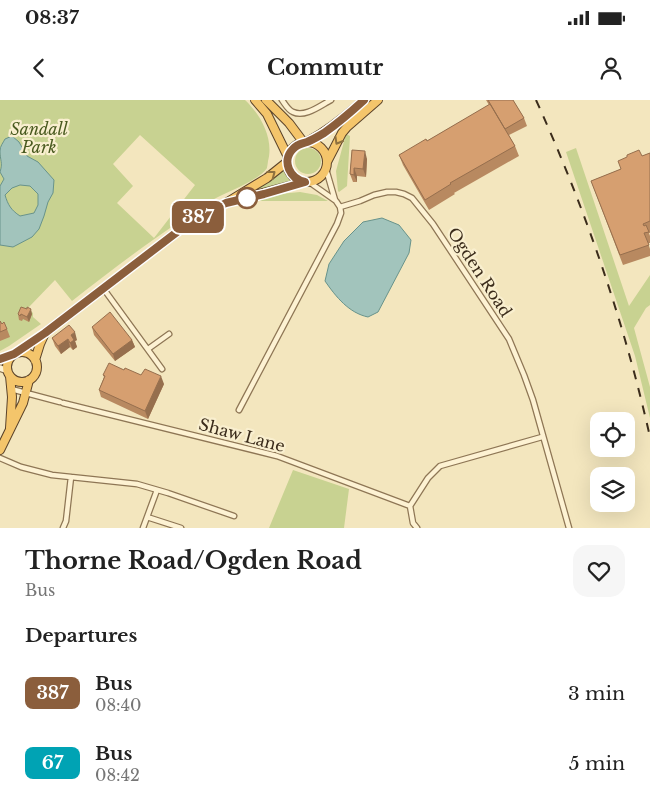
<!DOCTYPE html>
<html lang="en">
<head>
<meta charset="utf-8">
<style>
	:root { --surface:#fff; --page:#f6f6f6; --text:#222; --muted:#767676 }
	body { margin:0; font-family:"Libre Baskerville",serif; background:var(--page); color:var(--text); height:100vh; display:flex; flex-direction:column; font-size:19px; white-space:nowrap }
	* { box-sizing:border-box; margin:0 }
	p { font-size:16px; color:var(--muted) }
	.icon { flex:none; width:28px; height:28px; fill:none; stroke:currentColor; stroke-width:2; stroke-linecap:round; stroke-linejoin:round }
	.map { position:relative; height:428px; overflow:hidden }
	.sheet { display:flex; flex-direction:column; background:var(--surface); flex:1 }
	.sheet>* { flex:none }
	.badge { padding:0 10px; border-radius:8px; font-size:18px; line-height:32px }
	.fabs { position:absolute; left:590px; top:312px; display:grid; gap:10px }
	.fabs a { display:grid; place-items:center; width:45px; height:45px; border-radius:10px; background:var(--surface); box-shadow:0 5px 20px #0002; font-size:25px }
	.map>.badge { position:absolute; translate:-50% -50%; box-shadow:0 0 0 2px #fff }
	h2 { padding:0 25px; font-size:19px; line-height:45px }
	.round { display:grid; place-items:center; flex:none; width:52px; height:52px; border-radius:15px; background:var(--page) }
	.overview { display:flex; align-items:center; justify-content:space-between; height:85px; padding:0 25px }
	h1 { font-size:24px; font-weight:700; line-height:38px }
	ul { padding:0; list-style:none }
	li { display:flex; align-items:center; gap:15px; height:70px; padding:0 25px }
	li div { flex:1 }
	li b { display:block; font-size:19px }
	li em { font-style:normal }
	li .badge { min-width:55px; font-weight:700; text-align:center }
	.status { display:flex; justify-content:space-between; align-items:center; height:35px; padding:0 25px; background:var(--surface); direction:ltr }
	.status svg { height:14px; fill:currentColor }
	header { display:flex; justify-content:space-between; align-items:center; height:65px; padding:0 25px; background:var(--surface); font-size:22px; font-weight:700 }
	.map>svg:first-child { display:block }
</style>
</head>
<body>
<div class="status"><b>08:37</b><svg viewBox="0 0 49 12"><path d="M0 12V9h3v3zM5 12V6h3v6zM10 12V3h3v9zM15 12V0h3v12zM26 1h20v11H26zM47 4h2v5h-2z"/></svg></div>
<header><svg class="icon" aria-label="back" viewBox="0 0 24 24"><path d="M15 5l-7 7 7 7"/></svg>Commutr<svg class="icon" aria-label="person" viewBox="0 0 24 24"><circle cx="12" cy="8" r="4"/><path d="M4 21q1-7 8-7t8 7"/></svg></header>
<div class="map">
<svg width="650" height="428" viewBox="0 0 650 428">
	<rect width="100%" height="100%" fill="#f3e6be"/>
	<path fill="#c8d291" fill-rule="evenodd" d="M0,0H245C261,15 274,39 268,61C268,62 267,68 267,68C259,80 230,91 218,97C205,103 194,112 182,120C144,145 108,173 72,201L55,180L28,208L33,213V217L41,224L9,246L0,251ZM140,35L195,85L154,138L117,103L133,86L113,64Z
		M346,34L350,36L347,86L339,92L338,91L336,71Z
		M576,48L629,206L650,175V205L646,208L634,228L650,287V318L635,256L566,52Z
		M295 61a13 13 0 1 1 26 0a13 13 0 1 1-26 0Z
		M284,69L285,74L294,82L270,89L254,90L272,79Z
		M300,92L317,95L328,101H259L279,94Z
		M293,370L349,389L344,428H269Z"/>
	<path fill="#a2c4bc" stroke="#68938b" fill-rule="evenodd" d="M12,36L19,42L27,56L38,62L54,80L53,93L48,102L44,116L39,129L32,137L13,147L0,145V86L4,79L0,72C3,63 0,60 0,51C0,46 3,43 5,39ZM20,85L30,86L38,94V105L34,113L20,116C11,110 8,105 5,95L12,88Z
		M382,118L399,125L411,140L409,153L378,212L368,217C349,213 336,197 325,181L329,164L344,141L363,122Z"/>
	<g fill="none" stroke-linecap="round" stroke-linejoin="round">
		<defs>
			<path id="minor" d="M282,0C285,4 288,10 293,12C305,18 321,5 331,0
				M326,69L335,100
				M309,82L336,101L340,107L360,101L374,95L387,92H396L404,94L412,98L433,124L509,239L524,275L533,300L569,428
				M103,188L162,269
				M148,249L169,234
				M11,289L60,302
				M63,303L277,356L410,406
				M239,310L337,124L341,113L340,107
				M0,358L21,367L52,375L137,384L168,393L234,416
				M147,417L181,428
				M63,428L66,421L71,377
				M143,428L157,390
				M417,428L413,423L410,406L428,378L440,366L542,337"/>
			<path id="tertiary" d="M0,259L14,254
				M0,268L8,271"/>
			<path id="trunk" d="M255,0L267,14L288,57
				M266,0L289,23L304,43
				M307,42C329,30 345,17 364,0
				M287 62a20 20 0 1 1 40 0a20 20 0 1 1-40 0Z
				M327,62L342,33L347,27L378,0
				M233,101L304,82
				M7 267a15 15 0 1 1 30 0a15 15 0 1 1-30 0Z
				M16,253L45,233L194,119L226,103L267,78L287,62
				M35,260L40,244L45,233
				M10,328L12,297L10,276
				M0,350L23,303L29,280"/>
		</defs>
		<use href="#minor" stroke="#8e7655" stroke-width="7"/>
		<use href="#tertiary" stroke="#8e7655" stroke-width="8"/>
		<use href="#trunk" stroke="#5b432a" stroke-width="10"/>
		<use href="#minor" stroke="#fdf2d3" stroke-width="4.5"/>
		<use href="#tertiary" stroke="#fdf2d3" stroke-width="5.5"/>
		<use href="#trunk" stroke="#f4c56b" stroke-width="8"/>
		<path stroke="#3b2c1b" stroke-width="2" stroke-dasharray="9 9" stroke-linecap="butt" d="M536,0C585,108 624,221 650,337"/>
	</g>
	<path fill="#b88960" d="M486,0H513L524,18L527,26L509,35L515,46L519,56L454,93L455,94L429,110L403,65L399,55L427,41L489,5Z
		M352,50L367,59L366,77L357,76V82H353L350,74Z
		M650,53V133H649L650,136V143H648L650,149V156L623,165L591,81L621,69L642,56Z
		M18,214H32L29,222L23,219L22,221L19,220Z
		M0,221L2,224L7,229L10,237L0,241Z
		M92,227L132,240L135,247L115,261L94,235Z
		M52,238L77,240L75,241L77,247L73,250L70,247L61,254L55,246Z
		M124,270L164,284L148,319L101,297L99,290L104,277L103,275Z"/>
	<path fill="#966f4e" d="M365,51L367,59L366,77L363,69Z
		M354,68L357,76V82L354,75Z
		M31,209L32,214L29,222L27,217Z
		M75,232L77,240L75,241L77,247L73,250L70,243L71,235Z
		M68,239L70,247L61,254L58,246Z
		M132,240L135,247L115,261L113,254Z
		M161,276L164,284L148,319L145,311Z"/>
	<path fill="#d69f70" stroke="#966f4e" d="M488,0H513L524,18L505,29Z
		M490,4L515,46L450,83L451,84L425,100L399,55L426,39L427,41Z
		M352,50L365,51L363,69L354,68V75L350,74Z
		M639,50L642,56L650,53V121L643,124L644,126L646,125L649,132L644,133L649,145L620,155L591,81L621,69L618,61L627,57V55Z
		M21,207L27,209V207L31,209L27,217L21,214L20,216L18,214Z
		M110,212L132,240L113,254L92,227Z
		M0,221L2,224L4,222L7,229L0,232Z
		M69,225L75,232L71,235L74,240L70,243L68,239L58,246L52,238Z
		M109,263L124,270L125,268L141,275L145,269L161,276L145,311L99,290L105,276L103,275Z"/>
	<defs><path id="oneway-chevron" d="M-2-3.5L2.5 0L-2 3.5" fill="none" stroke-width="1.6" stroke-linecap="round" stroke-linejoin="round" transform="scale(1.25)"/></defs>
	<g stroke="#8e713f">
		<use href="#oneway-chevron" transform="translate(338 41) rotate(120)"/>
		<use href="#oneway-chevron" transform="translate(272 74) rotate(-37)"/>
	</g>
	<g fill="none" stroke-linecap="round" stroke-linejoin="round">
		<defs>
			<path id="line" d="M0,259L14,254L45,233L194,119L226,103L264,94L305,82C290,79 281,61 293,49C297,44 301,44 307,42C312,40 319,36 324,33C338,23 351,12 364,0"/>
		</defs>
		<use href="#line" stroke="#fff" stroke-width="11"/>
		<use href="#line" stroke="#8b5e3c" stroke-width="8"/>
	</g>
	<circle fill="#fff" stroke="#8b5e3c" stroke-width="2.5" cx="247" cy="98" r="10"/>
	<g text-anchor="middle" dominant-baseline="central" stroke-width="4.5" stroke-linejoin="round" paint-order="stroke">
		<g font-size="16" font-style="italic" fill="#495a1f" stroke="#f9efcf">
			<text x="39" y="29">Sandall<tspan x="39" dy="18">Park</tspan></text>
		</g>
		<g font-size="16" fill="#3b2c1b" stroke="#f9efcf">
			<text transform="translate(480 172) rotate(57)">Ogden Road</text>
			<text transform="translate(242 335) rotate(15)">Shaw Lane</text>
		</g>
	</g>
</svg>
<div class="fabs">
<a><svg class="icon" aria-label="locate" viewBox="0 0 24 24"><circle cx="12" cy="12" r="6"/><path d="M12 2v4M12 18v4M2 12h4M18 12h4"/></svg></a>
<a><svg class="icon" aria-label="layers" viewBox="0 0 24 24"><path d="M12 4l9 5-9 5-9-5zM3 14l9 5 9-5"/></svg></a>
</div>
<b class="badge" style="left:198px;top:117px;background:#8b5e3c;color:#fff">387</b>
</div>
<section class="sheet">
<div class="overview"><div><h1>Thorne Road/Ogden Road</h1><p>Bus</p></div><a class="round"><svg class="icon" aria-label="heart" viewBox="0 0 24 24"><path d="M12 20l-8-8c-3-5 5-10 8-4 3-6 11-1 8 4z"/></svg></a></div>
<h2>Departures</h2>
<ul>
<li><span class="badge" style="background:#8b5e3c;color:#fff">387</span><div><b>Bus</b><p>08:40</p></div><em>3 min</em></li>
<li><span class="badge" style="background:#00a3b4;color:#fff">67</span><div><b>Bus</b><p>08:42</p></div><em>5 min</em></li>
</ul>
</section>
</body>
</html>
